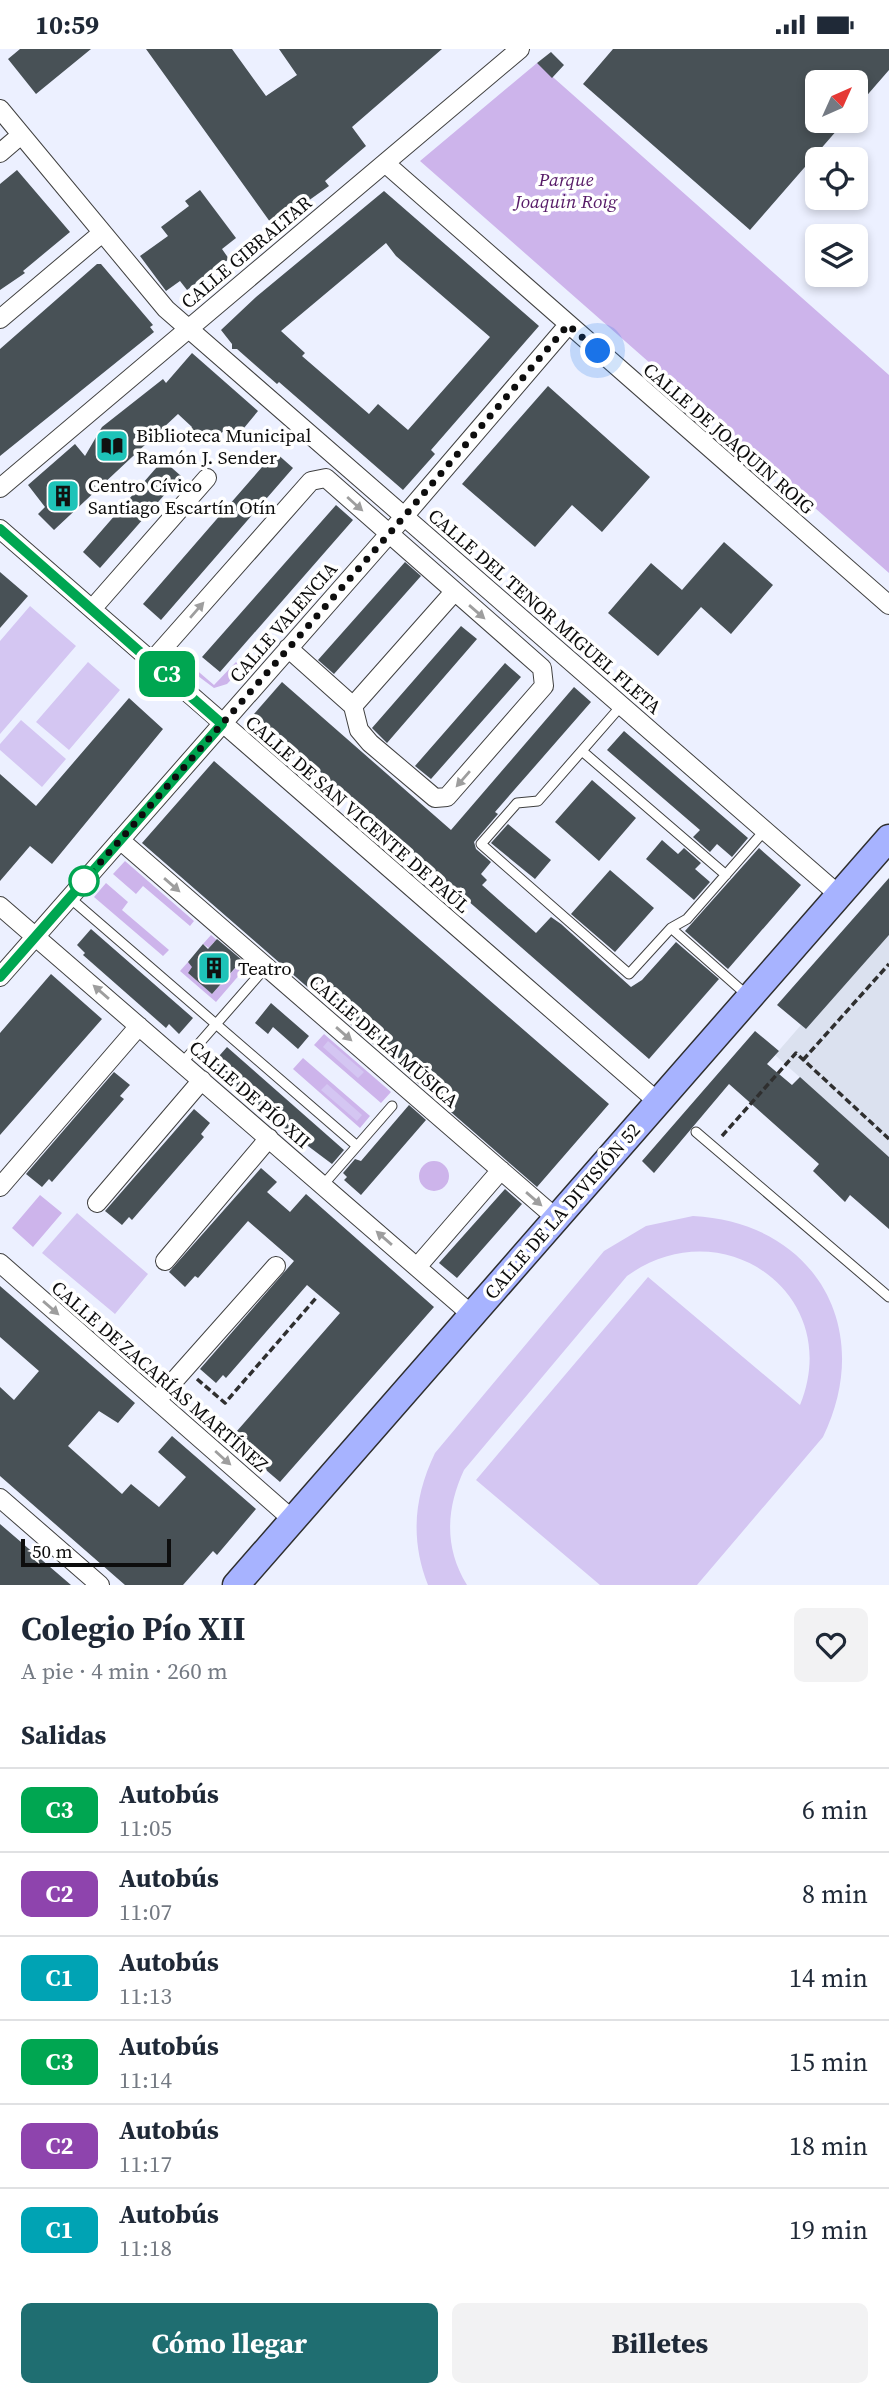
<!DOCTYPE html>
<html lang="es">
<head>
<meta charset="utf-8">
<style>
	:root { --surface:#fff; --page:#f2f2f3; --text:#1f2937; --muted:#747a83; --line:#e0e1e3; --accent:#1f6e71 }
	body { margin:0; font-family:"Source Serif 4",serif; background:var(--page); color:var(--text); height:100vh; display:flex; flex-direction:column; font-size:26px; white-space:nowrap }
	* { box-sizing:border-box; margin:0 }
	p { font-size:23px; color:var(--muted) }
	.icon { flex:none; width:38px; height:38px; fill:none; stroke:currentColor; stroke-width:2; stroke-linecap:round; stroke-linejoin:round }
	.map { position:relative; height:1536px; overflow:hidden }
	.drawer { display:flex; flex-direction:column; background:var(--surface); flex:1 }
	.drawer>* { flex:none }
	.badge { padding:0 14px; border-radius:10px; font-size:24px; line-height:46px }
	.needle { width:46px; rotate:45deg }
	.buttons { position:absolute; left:805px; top:21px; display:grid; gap:14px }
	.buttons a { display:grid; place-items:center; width:63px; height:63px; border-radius:10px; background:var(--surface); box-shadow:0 4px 10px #0003; font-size:35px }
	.scale { position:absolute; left:21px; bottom:18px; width:150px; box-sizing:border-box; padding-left:7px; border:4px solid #0d0d0d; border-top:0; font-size:19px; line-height:24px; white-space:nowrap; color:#0d0d0d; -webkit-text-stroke:5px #fff; paint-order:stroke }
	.you { position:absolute; width:35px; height:35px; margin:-18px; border:5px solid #fff; border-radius:50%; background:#1a73e8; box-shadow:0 0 0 10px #1a73e833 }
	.map>.badge { position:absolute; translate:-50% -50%; box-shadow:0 0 0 4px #fff }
	h2 { padding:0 21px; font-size:26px; line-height:63px }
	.round { display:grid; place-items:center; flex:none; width:74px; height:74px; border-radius:10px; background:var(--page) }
	.headline { display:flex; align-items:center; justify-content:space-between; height:119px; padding:0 21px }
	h1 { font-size:33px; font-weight:700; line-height:52px }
	.action { display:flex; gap:14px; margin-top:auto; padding:14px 21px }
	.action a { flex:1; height:80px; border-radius:10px; background:var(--accent); color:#fff; font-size:28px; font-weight:700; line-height:80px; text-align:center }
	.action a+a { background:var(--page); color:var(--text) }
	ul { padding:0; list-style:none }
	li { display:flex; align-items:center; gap:21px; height:84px; padding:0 21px; border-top:2px solid var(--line) }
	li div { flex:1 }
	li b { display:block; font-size:26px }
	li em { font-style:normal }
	li .badge { min-width:77px; font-weight:700; text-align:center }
	.status { display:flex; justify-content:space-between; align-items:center; height:49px; padding:0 35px; background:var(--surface); direction:ltr }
	.status svg { height:19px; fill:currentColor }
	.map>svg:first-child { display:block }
</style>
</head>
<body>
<div class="status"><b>10:59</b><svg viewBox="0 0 49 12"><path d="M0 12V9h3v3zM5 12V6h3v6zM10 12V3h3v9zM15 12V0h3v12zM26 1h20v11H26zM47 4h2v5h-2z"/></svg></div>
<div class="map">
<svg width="889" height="1536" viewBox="0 0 889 1536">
	<rect width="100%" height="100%" fill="#ecf0ff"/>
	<path fill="#cdb4eb" d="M537,14L889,326V524L420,112Z
		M236,613L242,619L227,635L214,639L190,621L193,618L214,636Z
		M125,812L194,872L190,877L143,837L136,845L113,825Z
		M106,834L128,853L122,861L169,901L163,907L94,848Z
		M211,886L247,917L216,953L180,922L188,913L193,918L188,924L212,945L239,915L214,893L209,899L203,895Z
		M324,985L391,1043L381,1054L314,996Z
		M303,1009L370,1067L360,1079L293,1020Z
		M419 1127a15 15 0 1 1 30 0a15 15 0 1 1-30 0Z
		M40,1146L62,1164L33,1198L12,1179Z"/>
	<path fill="#d4c6f2" d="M30,557L76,597L0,685V592Z
		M88,613L120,641L69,701L36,673Z
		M21,671L66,710L42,738L0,701V695Z
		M328,992L364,1023L358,1029L323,998Z
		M327,1035L362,1066L357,1072L321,1041Z
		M77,1164L148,1225L115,1265L42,1204Z
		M693,1167C814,1173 876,1279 823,1388L697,1536H600L476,1431L648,1228L800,1356C845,1246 723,1158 627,1227L464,1421C446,1460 444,1499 467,1536H428C410,1490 414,1448 435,1404L604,1202L646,1177Z"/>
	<path fill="#dbe1ef" d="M889,886V1108L775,1006L801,976L806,980Z"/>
	<path fill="#485156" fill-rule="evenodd" d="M20,0H91L36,45L8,10Z
		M146,0H232L266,47L297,26L279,0H442L352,78L366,97L325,132L329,137L273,177Z
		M613,0H889V21L856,59V33H817V72H845L750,181L583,35Z
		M551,3L564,16L552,29L537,14Z
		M17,121L70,183L23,222L25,224L0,241V135Z
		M200,141L236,189L222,200L229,210L187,241L180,232L166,242L140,207L168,187L161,178L189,157L185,152Z
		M384,142L539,277L431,401L435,405L403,441L279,333L277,335L237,300H232V295L221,281L256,248ZM386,194L396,207L490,288L408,381L378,355L369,365L302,307L305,304L281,282Z
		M97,215H101L153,276L150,278L154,283L0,407V300Z
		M192,304L258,362L239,385L229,377L214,391L207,394L187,384L192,378L178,365L54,481L38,465L45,458L28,436L75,395L85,407L102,378L163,330L166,334Z
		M548,337L650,428L602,483L572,456L535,498L462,435Z
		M275,403L293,419L161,571L143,555Z
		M163,411L181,427L100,519L83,503Z
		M336,456L353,471L220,623L202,608Z
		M724,493L773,536L731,585L701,558L658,607L608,564L651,514L682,541Z
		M405,513L421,527L334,625L318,611Z
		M0,523L28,547L0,579Z
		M461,577L477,590L387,694L372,679Z
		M505,614L521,628L431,730L415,717Z
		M282,633L451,781L574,638L591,653L495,763L498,765L474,793L476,800L491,813L481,825L487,831L482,836L536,884L551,868L561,875L631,938L642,931L676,893L719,930L649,1010L254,665Z
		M129,649L163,680L52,815L30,797L0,832V725L36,757Z
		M624,682L748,789L732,808L717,795L710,803L693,788L700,781L607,701Z
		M214,712L609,1055L537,1138L142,794Z
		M592,731L636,769L599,812L555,773Z
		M508,775L551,811L535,830L491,794Z
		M662,791L678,805L684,799L701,814L695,820L710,833L694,851L646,810Z
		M759,799L801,836L728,920L685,882Z
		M610,821L654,859L615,903L571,865Z
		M889,829V886L806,980L777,956Z
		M91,880L193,969L179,985L169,975L166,979L83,906L85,904L77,896Z
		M217,890L242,911L212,945L188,924L192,918L188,913L203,895L208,900Z
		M51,925L102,970L0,1086V984Z
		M271,954L309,987L298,1000L273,978L268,985L255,974Z
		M755,982L779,1002L767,1015L792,1036L800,1028L889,1108V1180L850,1146L845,1153L813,1122L819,1115L729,1035L654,1124L642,1112Z
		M227,998L344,1101L332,1115L304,1094L302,1097L218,1025L221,1022L212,1015Z
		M114,1023L130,1036L120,1047L124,1050L52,1133L49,1130L42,1138L26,1125Z
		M409,1056L426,1071L361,1146L344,1131L347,1128L343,1124L355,1110L361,1112Z
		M194,1060L210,1074L201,1085L204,1088L132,1171L129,1168L122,1176L105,1162Z
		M261,1119L277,1133L267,1143L290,1163L306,1145L434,1258L280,1433L230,1390L340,1264L307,1236L226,1329L223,1326L216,1334L200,1320L294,1212L248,1172L198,1229L195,1227L185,1238L169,1223Z
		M505,1140L522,1155L457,1229L439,1214Z
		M0,1237L135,1354L118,1374L99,1362L68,1397L122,1445L131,1435L159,1458L186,1428L158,1403L172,1387L256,1460L217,1506L213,1502L183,1536H125L0,1427V1338L14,1351L39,1322L0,1288Z
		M0,1475L71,1536H0Z"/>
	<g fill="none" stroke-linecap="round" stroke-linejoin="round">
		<defs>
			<path id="lane" d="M621,657L538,752L517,754L481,795L629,925L671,879L687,870L765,781
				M582,702L726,826
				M70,849L357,1097
				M671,879L748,947
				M182,1014L266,918
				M696,1083L889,1248
				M323,1136L392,1057"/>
			<path id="street" d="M0,60L166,260L839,846
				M0,104L21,86
				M385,114L889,556
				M0,270L102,184
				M0,439L520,0
				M0,480L658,1053
				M92,560L207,429
				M152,612L311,432L326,429L542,619L544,637L447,748L435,749L370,694L359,681L353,657L288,599
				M353,657L454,543
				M120,791L556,1169
				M0,857L472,1266
				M0,928L389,485L568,276
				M0,1138L139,977
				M97,1154L202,1031
				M165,1212L269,1089
				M0,1214L293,1471
				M417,1218L501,1121
				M157,1351L276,1217
				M0,1449L100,1536"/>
			<path id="secondary" d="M236,1536L889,789"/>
		</defs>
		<use href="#lane" stroke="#404040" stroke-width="11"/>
		<use href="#street" stroke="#404040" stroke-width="20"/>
		<use href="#secondary" stroke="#2f2f2f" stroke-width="29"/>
		<path stroke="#2f2f2f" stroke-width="3.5" stroke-dasharray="7 3.5" stroke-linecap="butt" d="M803,1011L889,915
			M722,1087L796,1004L889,1090
			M197,1330L225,1354L316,1249"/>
		<use href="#lane" stroke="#fff" stroke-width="9"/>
		<use href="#street" stroke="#fff" stroke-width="18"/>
		<use href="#secondary" stroke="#a7b3ff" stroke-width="26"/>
	</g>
	<defs><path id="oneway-solid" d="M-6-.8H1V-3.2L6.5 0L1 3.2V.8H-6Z" transform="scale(1.75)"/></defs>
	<g fill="#9e9e9e">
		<use href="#oneway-solid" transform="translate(355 455) rotate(42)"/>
		<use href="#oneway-solid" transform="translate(197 561) rotate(-49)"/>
		<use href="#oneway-solid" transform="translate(477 563) rotate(41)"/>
		<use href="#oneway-solid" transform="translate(463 730) rotate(131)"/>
		<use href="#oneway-solid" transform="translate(172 836) rotate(41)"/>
		<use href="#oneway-solid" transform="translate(101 943) rotate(-139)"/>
		<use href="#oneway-solid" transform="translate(344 985) rotate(41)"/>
		<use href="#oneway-solid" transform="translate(534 1150) rotate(41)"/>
		<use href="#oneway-solid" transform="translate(384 1189) rotate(-139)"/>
		<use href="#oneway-solid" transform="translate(51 1259) rotate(41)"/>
		<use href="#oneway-solid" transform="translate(223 1409) rotate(42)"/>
	</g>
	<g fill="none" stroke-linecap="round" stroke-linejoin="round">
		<defs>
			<path id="line" d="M0,480L222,675L0,928"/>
		</defs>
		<use href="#line" stroke="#fff" stroke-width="16"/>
		<use href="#line" stroke="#00a651" stroke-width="10"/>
		<path stroke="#0d0d0d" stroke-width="7" stroke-dasharray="0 12.6" d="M84,832L389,485L568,276L598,302"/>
	</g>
	<defs>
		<symbol id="library-square" viewBox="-11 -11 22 22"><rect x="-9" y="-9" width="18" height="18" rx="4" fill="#1ec3b8" stroke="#fff"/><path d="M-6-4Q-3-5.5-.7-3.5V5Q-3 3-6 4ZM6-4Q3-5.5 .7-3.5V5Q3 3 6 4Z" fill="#111"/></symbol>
		<symbol id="building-square" viewBox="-11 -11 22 22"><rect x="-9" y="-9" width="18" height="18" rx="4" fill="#1ec3b8" stroke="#fff"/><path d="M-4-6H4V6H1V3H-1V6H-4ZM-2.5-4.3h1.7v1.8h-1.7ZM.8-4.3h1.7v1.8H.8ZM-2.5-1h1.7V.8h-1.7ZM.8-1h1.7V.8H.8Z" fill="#111"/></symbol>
	</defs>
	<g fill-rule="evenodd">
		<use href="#library-square" x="93" y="378" width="38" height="38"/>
		<use href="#building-square" x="44" y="428" width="38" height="38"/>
		<use href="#building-square" x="195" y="900" width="38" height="38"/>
	</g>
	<circle fill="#fff" stroke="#00a651" stroke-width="3.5" cx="84" cy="832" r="14"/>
	<g text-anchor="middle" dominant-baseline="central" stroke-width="7" stroke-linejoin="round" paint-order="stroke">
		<g font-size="19" font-style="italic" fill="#561a67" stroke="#fff">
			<text x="566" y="130">Parque<tspan x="566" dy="22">Joaquin Roig</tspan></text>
		</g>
		<g font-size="19" fill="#0d0d0d" stroke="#fff">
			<text transform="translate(246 203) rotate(-40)">CALLE GIBRALTAR</text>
			<text transform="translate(729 389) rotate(41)">CALLE DE JOAQUIN ROIG</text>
			<text transform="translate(545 562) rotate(41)">CALLE DEL TENOR MIGUEL FLETA</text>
			<text transform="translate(283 573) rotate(-49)">CALLE VALENCIA</text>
			<text transform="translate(358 765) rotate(41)">CALLE DE SAN VICENTE DE PAÚL</text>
			<text transform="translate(384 992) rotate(41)">CALLE DE LA MÚSICA</text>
			<text transform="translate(250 1045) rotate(41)">CALLE DE PÍO XII</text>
			<text transform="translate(562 1162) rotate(-49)">CALLE DE LA DIVISIÓN 52</text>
			<text transform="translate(160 1327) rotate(41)">CALLE DE ZACARÍAS MARTÍNEZ</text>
		</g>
		<g font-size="19" fill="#0d0d0d" stroke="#fff" text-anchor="start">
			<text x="136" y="386">Biblioteca Municipal<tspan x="136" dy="22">Ramón J. Sender</tspan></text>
			<text x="88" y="436">Centro Cívico<tspan x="88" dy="22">Santiago Escartín Otín</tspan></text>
			<text x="238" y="919">Teatro</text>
		</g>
	</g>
</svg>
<div class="buttons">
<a><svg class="needle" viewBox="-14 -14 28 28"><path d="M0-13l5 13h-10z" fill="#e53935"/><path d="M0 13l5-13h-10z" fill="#747a83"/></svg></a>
<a><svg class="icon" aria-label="locate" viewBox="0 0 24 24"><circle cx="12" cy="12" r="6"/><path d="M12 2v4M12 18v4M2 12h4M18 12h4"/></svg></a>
<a><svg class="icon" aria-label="layers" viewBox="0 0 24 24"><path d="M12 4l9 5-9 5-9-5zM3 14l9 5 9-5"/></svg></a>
</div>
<div class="scale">50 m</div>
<div class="you" style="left:598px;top:302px"></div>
<b class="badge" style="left:167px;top:625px;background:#00a651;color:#fff">C3</b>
</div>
<section class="drawer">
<div class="headline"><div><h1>Colegio Pío XII</h1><p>A pie · 4 min · 260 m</p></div><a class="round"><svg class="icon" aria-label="heart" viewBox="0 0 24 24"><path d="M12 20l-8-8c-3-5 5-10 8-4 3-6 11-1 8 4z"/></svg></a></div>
<h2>Salidas</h2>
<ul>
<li><span class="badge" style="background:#00a651;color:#fff">C3</span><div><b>Autobús</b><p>11:05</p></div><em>6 min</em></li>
<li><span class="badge" style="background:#8e44ad;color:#fff">C2</span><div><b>Autobús</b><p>11:07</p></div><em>8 min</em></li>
<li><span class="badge" style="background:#00a3b4;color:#fff">C1</span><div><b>Autobús</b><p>11:13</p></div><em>14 min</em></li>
<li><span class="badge" style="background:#00a651;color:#fff">C3</span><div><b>Autobús</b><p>11:14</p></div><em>15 min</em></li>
<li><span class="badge" style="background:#8e44ad;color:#fff">C2</span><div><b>Autobús</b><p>11:17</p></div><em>18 min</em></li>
<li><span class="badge" style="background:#00a3b4;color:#fff">C1</span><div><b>Autobús</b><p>11:18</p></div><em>19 min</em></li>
</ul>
<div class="action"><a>Cómo llegar</a><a>Billetes</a></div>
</section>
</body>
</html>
